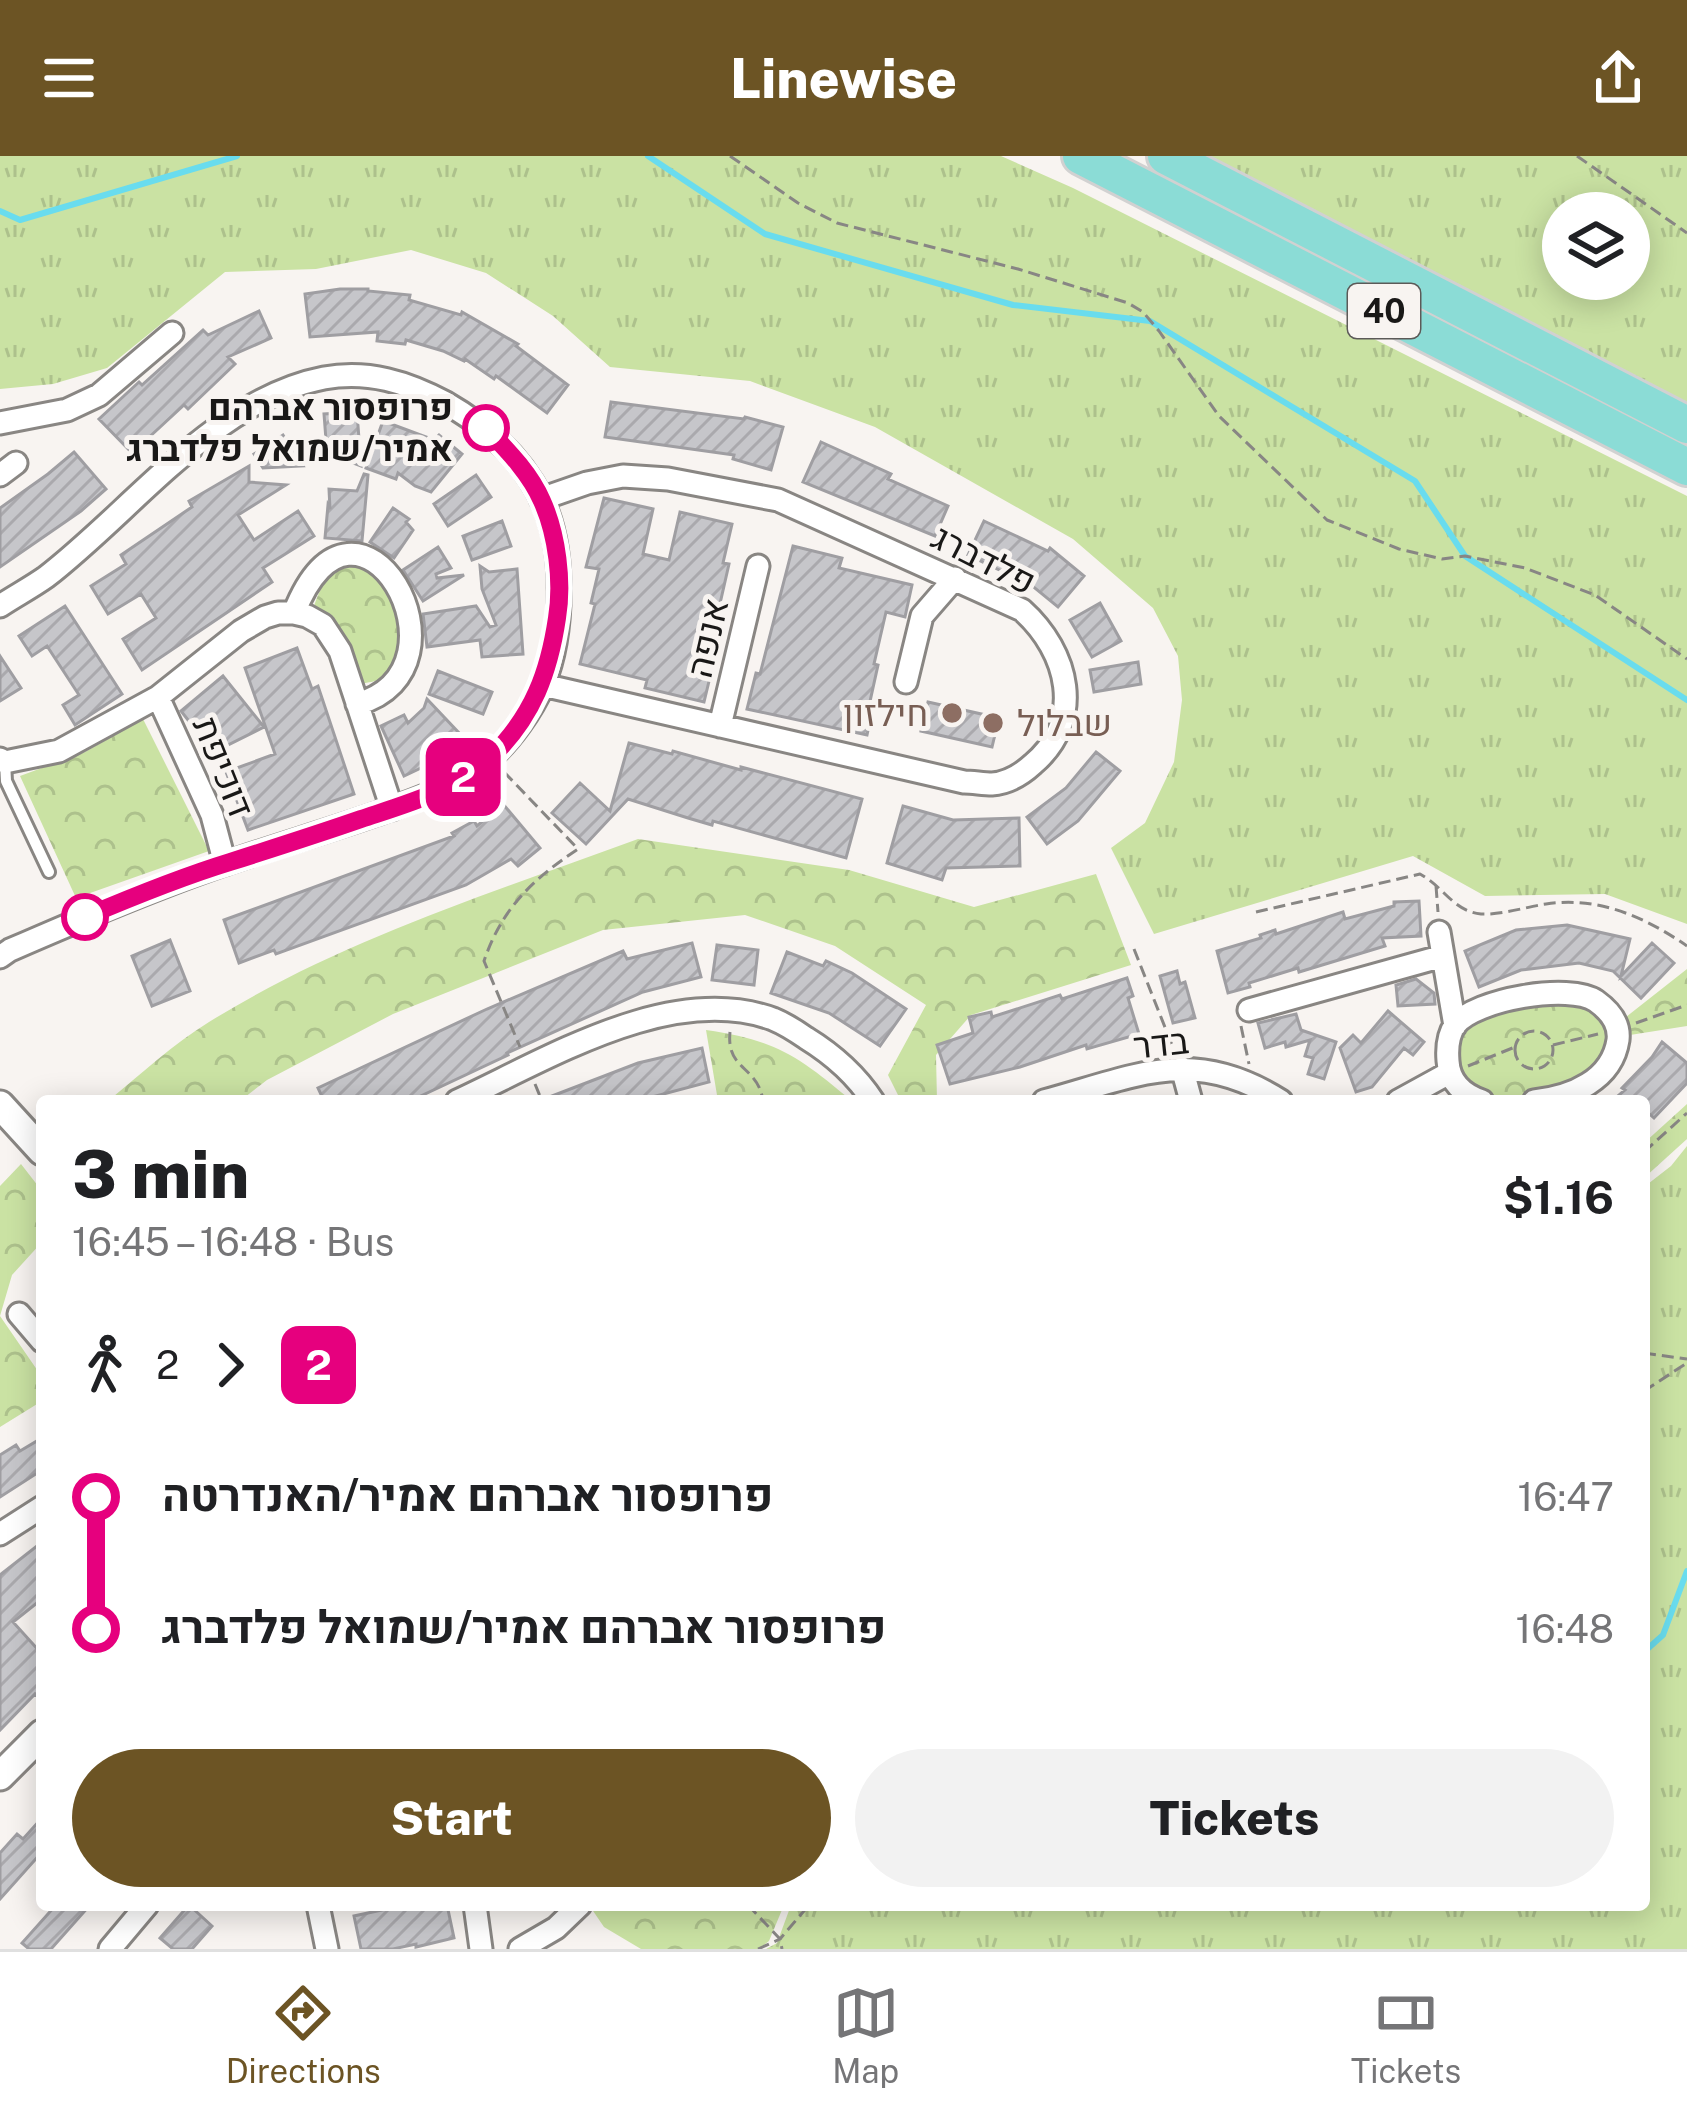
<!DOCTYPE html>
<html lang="en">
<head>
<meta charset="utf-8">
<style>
	:root { --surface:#fff; --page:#f2f2f2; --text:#202124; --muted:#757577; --line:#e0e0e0; --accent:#6c5424 }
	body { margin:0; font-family:"Public Sans",Heebo,sans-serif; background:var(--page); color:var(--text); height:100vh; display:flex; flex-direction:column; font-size:45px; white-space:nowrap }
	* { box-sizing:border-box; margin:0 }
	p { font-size:39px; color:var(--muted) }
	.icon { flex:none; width:66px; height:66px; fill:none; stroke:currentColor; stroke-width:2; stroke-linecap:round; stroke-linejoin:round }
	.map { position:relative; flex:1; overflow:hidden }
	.side { position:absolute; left:36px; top:939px; width:1614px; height:816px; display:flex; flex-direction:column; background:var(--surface); border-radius:12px; box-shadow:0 6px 30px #0003 }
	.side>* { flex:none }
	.badge { padding:0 24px; border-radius:18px; font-size:42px; line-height:78px }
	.buttons { position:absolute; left:1542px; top:36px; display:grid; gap:24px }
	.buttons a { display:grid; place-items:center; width:108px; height:108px; border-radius:50%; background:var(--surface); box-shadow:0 6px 30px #0003; font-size:60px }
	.map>.badge { position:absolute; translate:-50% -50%; box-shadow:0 0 0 6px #fff }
	.legs { display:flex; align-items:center; gap:18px; height:132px; padding:0 36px; font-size:39px }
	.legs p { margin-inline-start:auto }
	.summary { display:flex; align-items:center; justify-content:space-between; height:204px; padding:0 36px }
	h1 { font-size:66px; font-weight:800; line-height:90px }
	.cta { display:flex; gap:24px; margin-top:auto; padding:24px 36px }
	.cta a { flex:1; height:138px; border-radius:72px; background:var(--accent); color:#fff; font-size:48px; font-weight:800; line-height:138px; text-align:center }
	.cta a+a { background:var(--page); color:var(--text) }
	ul { padding:0 36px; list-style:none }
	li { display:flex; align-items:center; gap:42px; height:132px; font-size:45px }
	li i { display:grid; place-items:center; width:18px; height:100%; margin:0 15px; background:currentColor }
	li i::after { content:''; width:30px; height:30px; margin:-15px; border:9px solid; border-radius:50%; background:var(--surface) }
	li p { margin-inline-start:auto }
	li:first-child i { background:linear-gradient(#0000 50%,currentColor 0) }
	li:last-child i { background:linear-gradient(currentColor 50%,#0000 0) }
	header { display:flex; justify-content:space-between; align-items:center; height:156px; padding:0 36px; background:var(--accent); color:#fff; font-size:54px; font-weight:800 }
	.tabs { display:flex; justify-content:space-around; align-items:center; height:168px; border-top:3px solid var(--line); background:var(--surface); font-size:33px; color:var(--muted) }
	.tabs a { display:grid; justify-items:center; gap:6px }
	.tabs .selected { color:var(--accent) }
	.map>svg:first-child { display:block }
</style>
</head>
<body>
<header><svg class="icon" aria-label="menu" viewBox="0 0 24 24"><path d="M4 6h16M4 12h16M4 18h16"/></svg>Linewise<svg class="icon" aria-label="share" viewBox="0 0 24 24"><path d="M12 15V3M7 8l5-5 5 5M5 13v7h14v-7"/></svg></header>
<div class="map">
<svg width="1687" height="1793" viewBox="0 0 1687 1793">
	<defs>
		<pattern id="grass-tufts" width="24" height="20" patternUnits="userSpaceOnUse" patternTransform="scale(3)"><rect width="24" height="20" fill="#cae2a3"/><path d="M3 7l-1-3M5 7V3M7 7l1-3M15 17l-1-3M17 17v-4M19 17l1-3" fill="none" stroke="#adc18c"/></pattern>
		<pattern id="forest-crowns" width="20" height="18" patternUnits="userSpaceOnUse" patternTransform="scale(3)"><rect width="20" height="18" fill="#cae2a3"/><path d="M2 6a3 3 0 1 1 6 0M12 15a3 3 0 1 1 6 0" fill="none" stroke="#adc18c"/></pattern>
		<pattern id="building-hatch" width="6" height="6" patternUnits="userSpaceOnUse" patternTransform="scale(3)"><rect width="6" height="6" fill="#c6c6ca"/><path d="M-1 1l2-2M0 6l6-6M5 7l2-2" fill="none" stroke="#aaa9ad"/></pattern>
	</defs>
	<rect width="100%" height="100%" fill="#f8f4f1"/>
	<path fill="url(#grass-tufts)" fill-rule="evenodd" d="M0,0H1001L1073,32L1687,340V768L1605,738L1485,740L1413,700L1154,778L1111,692L1145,667L1174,606L1182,544L1178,500L1153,452L1073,383L875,271L750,225L610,211L553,160L486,117L411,94L316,113L225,116L107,212L53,228L0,233Z
		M1196,0H1687V249ZM1563,57H1629V123H1563Z
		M1687,990V1793H766L777,1787L791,1749H1644V1031L1671,1010Z"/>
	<path fill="url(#forest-crowns)" d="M349,409C363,412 373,417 382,427C403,449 411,504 381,523C375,526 368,526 362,528C352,501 346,459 313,453C321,429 326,420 349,409Z
		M143,563L209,695L76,742L20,620L85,596Z
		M638,683L849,714L974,751L1096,718L1131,809L971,859L936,899L937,945H901L888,919L926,849L835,790L745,759L603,774L393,858L267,924L240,945H108C140,919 173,888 209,866C341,784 492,737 638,683Z
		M1687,813V870L1630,879L1626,861Z
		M1572,844L1586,847L1611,874L1607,899L1585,923L1544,937L1495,941L1472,934L1465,927L1454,901L1460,874L1490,855Z
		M706,874C777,884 799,901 852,945H718Z
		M1687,948V983L1644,1022V987Z
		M21,1008L42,1035V1086L12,1119L0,1160L42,1221V1245L0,1271V1030Z
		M589,1749H784L769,1785L759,1793H641L604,1771Z"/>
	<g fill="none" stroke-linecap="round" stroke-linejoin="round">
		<path stroke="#69dcee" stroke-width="6" d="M648,0L765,78L1013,149L1150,165L1415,325L1465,400L1687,544
			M0,55L20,64L237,0
			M1644,1496L1663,1479L1687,1415"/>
	</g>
	<path fill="url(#building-hatch)" stroke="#9f9ea2" stroke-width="3" d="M340,133H368V135L410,139L409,144L461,159L462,156L518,188L516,190L568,229L547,257L496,220L494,223L465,203L464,205L443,195L406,184L405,188L377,185L378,176L310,181L305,138Z
		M259,155L271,182L228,201L235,208L188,253L184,249L132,297L99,263L139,226L142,229L203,174L208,179Z
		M611,246L744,263L745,261L783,271L771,314L733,303L734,299L605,281Z
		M357,256L361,310L327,297L324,258Z
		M383,265L434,284L439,279L462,298L431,336L415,330L398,317L396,323L366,312Z
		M283,279L303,310L263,312L254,298Z
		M821,286L891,318L888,323L948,350L935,380L803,326Z
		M74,296L106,333L81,355L0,411V352L48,318Z
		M249,310V326L286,329L238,359L254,384L298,355L314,380L263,412L272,426L142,514L123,483L156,462L141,438L108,458L91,430L126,408L121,399L192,351L189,345Z
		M364,318L368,319L362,385L325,382L328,349L330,353L329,333L357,335Z
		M476,319L491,341L448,370L434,348Z
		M604,342L653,353L643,398L669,404L680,356L732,368L723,407L729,408L714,474L709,473L698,518L710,521L704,546L645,532L647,524L580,508L595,448L591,447L599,413L586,411Z
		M393,352L409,363L406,366L413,374L394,402L370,386Z
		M502,365L511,390L472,404L463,380Z
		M984,365L1048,395L1050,392L1084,420L1058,451L1014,415L1012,420L968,399Z
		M793,390L842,402L839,412L912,429L905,461L886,456L874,508L878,509L869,550L873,551L867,579L747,553L756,517L760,518Z
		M438,391L451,412L436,418L437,422L464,419L423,445L403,414Z
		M480,410L489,416L517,413L523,498L482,501L480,484L427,491L423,458L476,450L490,471L496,469L482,433Z
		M1100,447L1121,485L1092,501L1070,464Z
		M65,450L122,538L75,569L63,549L79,539L47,490L32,500L19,480Z
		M297,492L312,533L318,530L354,638L248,674L226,616L275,598L245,512Z
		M0,500L21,532L0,545Z
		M1138,506L1141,528L1094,536L1090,514Z
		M438,515L492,536L483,558L429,538Z
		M223,520L264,571L216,595L202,567L195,573L181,555Z
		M427,543L460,578L423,611L404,620L381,570L404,559L408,567L424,552Z
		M928,546L999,562L992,591L921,575Z
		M629,587L672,598L673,595L741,614V611L862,643L846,702L713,665L712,669L688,662L628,643L586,688L552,657L580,627L610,655Z
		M1096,596L1120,615L1078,665L1047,688L1027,661L1066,632Z
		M503,648L540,692L518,710L511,703L466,729L276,798L274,794L239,807L224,764L454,680L452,677L474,665L477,670Z
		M903,650L953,664L1019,662L1020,710L946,712L942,724L887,707Z
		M1419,745L1421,780L1382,782L1385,790L1299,816L1298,812L1249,827L1250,831L1228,837L1217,795L1261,782L1260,779L1275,774L1276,778L1343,756L1345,763L1394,750V746Z
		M1567,769L1630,783L1621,820L1652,787L1674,807L1641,842L1613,815L1579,807L1521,814L1479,831L1465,795L1516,774Z
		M170,784L190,835L152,850L132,800Z
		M692,787L701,821L643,836L507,897L508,899L410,945H324L318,932L487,853L623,795L627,803Z
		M717,789L758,794L754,829L712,824Z
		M787,796L823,810L826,805L852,817L906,853L880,890L829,857L771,837Z
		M1177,815L1180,828L1185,826L1195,862L1173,867L1160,820Z
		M1127,822L1133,840L1128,842L1139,878L1087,893L1086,889L1020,911L950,928L937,889L973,877L969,861L991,856L992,861L1060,839L1062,843Z
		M1416,823L1434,837L1435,848L1398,850L1396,829Z
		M1388,855L1424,886L1413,899L1404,892L1372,931L1356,936L1340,892L1353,879L1361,887Z
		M1296,858L1301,874L1336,886L1324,923L1308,918L1313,902L1305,900L1310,884L1286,891L1285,886L1265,892L1258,867Z
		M1662,886L1687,907V927L1654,962L1644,953V945H1612L1625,934L1622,932L1652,901Z
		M702,892L709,926L637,945H539L638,907Z
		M42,1282V1314L0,1341V1299L16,1289L20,1295Z
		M42,1386V1443L13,1466L42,1498V1545L35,1538L0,1574V1419Z
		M42,1662V1696L0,1743V1697L17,1678L23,1683Z
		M56,1749H90L51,1793H29L22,1787Z
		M189,1749L212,1770L192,1793H173L160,1782Z
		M405,1749H447L454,1782L416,1791V1788L393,1793H361L354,1760Z"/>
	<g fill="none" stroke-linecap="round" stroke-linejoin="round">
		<defs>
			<path id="service" d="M5,606L6,625L49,716"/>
			<path id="minor" d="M0,267L67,254L99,239L172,177
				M0,319L16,307
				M541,343L587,327L623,320L668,323L778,344L1022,454C1069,496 1085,564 1033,608C1021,619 1008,627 992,628C983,628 973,626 964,626L543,529
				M0,450C15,440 32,431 46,421C132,355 215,243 324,222C368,214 407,226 446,247C486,270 520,300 541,342C566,392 564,478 543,529C532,554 511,584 490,602C458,630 416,644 376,658C325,676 272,691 221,709C149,734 79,764 10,794L0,801
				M294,457C357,296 482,513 357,548
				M906,526L922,460L955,422
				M158,541L212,659L225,708
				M720,570L758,410
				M0,603L5,606L59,595L158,541L241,475L265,461L278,457H294L307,460L323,469L340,495L392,653
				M1439,776L1455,870
				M1249,854L1443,800
				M1182,912L1191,945
				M457,945C548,903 671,826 773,863C785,868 796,875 806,882C832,898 856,919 873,945
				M1044,945C1136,920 1193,889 1281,945
				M1398,945L1449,917
				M1482,945C1464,939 1449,926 1448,905C1447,893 1448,879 1455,869C1475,843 1570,827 1596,845C1610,855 1620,867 1618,884C1612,924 1572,941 1534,945
				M19,1158L42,1185
				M0,1378L42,1351
				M318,1749L327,1793
				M475,1749L481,1793
				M110,1793L147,1749
				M520,1793L556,1772L580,1749"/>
			<path id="tertiary" d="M0,949L42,995
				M0,1620L42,1578"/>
			<path id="trunk" d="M1081,0L1687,311
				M1166,0L1687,269"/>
		</defs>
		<use href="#service" stroke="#898683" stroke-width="16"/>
		<use href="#minor" stroke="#898683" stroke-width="27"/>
		<use href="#tertiary" stroke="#898683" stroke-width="33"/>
		<use href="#trunk" stroke="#d1d1d1" stroke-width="42"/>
		<path stroke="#888684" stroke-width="3" stroke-dasharray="12 6" stroke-linecap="butt" d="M730,0L798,47L837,67L1018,113L1128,147L1143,156L1159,175L1219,260L1327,364L1399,393L1442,403L1465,400L1525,412L1595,439L1687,503
			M1577,0L1687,77
			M504,616L578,693C533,723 502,752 484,805L520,891
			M1436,730L1438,756
			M1256,756L1420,718C1444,731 1453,755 1481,758C1501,759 1526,751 1546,748C1598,740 1645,761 1687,790
			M1134,793L1174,894
			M1636,867L1687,849
			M1241,870L1249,908
			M1515 894a19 19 0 1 1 38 0a19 19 0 1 1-38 0Z
			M730,876C726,915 758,909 763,945
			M1553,889L1598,878
			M1468,910L1515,891
			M535,928L542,945
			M1644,996L1687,957
			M1644,1197L1687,1203
			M1644,1235L1687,1207
			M748,1749L780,1783L782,1793
			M758,1793L780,1783L809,1749"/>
		<use href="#service" stroke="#fff" stroke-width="10"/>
		<use href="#minor" stroke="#fff" stroke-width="21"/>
		<use href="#tertiary" stroke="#fff" stroke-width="27"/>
		<use href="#trunk" stroke="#8bdcd6" stroke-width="36"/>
	</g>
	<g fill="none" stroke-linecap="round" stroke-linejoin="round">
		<defs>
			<path id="line-1" d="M85,761C132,741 181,721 230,706C274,692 318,678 361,663C406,648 458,634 492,600C533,560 549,516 557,462C563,426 557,378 542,345C530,317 507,294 486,272"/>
		</defs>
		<use href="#line-1" stroke="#fff" stroke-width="27"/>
		<use href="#line-1" stroke="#e6007e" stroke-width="18"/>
	</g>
	<g fill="#fff" stroke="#e6007e" stroke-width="6">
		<circle cx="486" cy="272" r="21"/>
		<circle cx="85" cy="761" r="21"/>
	</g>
	<g fill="#8d6e63" stroke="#f8f4f1" stroke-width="4.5">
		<circle cx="952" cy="557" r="12"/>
		<circle cx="993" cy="567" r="12"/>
	</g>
	<g text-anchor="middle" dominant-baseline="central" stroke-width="10" stroke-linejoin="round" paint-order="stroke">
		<rect fill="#f8f4f1" stroke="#5c5a58" stroke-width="3" x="1348" y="128" width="72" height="54" rx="9"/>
		<g font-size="33" font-weight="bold" fill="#191817">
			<text x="1384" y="155">40</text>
		</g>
		<g font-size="36" font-weight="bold" fill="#191817" stroke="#f8f4f1" text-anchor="end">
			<text x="453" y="251">פרופסור אברהם<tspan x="453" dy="41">אמיר/שמואל פלדברג</tspan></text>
		</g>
		<g font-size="36" fill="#191817" stroke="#f8f4f1">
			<text transform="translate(984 403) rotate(27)">פלדברג</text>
			<text transform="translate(707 482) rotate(-77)">אנפה</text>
			<text transform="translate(224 611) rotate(68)">דוכיפת</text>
			<text transform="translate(1161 887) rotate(-6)">בדר</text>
		</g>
		<g font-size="36" fill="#785e54" stroke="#f8f4f1" text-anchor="end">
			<text x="928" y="557">חילזון</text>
			<text x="1017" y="567" text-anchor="start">שבלול</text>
		</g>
	</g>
</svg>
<div class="buttons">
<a><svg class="icon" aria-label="layers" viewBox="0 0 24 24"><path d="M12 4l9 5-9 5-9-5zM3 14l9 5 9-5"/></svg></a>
</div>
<b class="badge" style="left:463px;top:621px;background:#e6007e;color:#fff">2</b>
<section class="side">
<div class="summary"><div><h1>3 min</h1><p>16:45 – 16:48 · Bus</p></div><b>$1.16</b></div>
<div class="legs"><svg class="icon" aria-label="walk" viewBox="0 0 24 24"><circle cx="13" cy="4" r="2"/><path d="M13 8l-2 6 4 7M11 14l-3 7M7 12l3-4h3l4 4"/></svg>2<svg class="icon" aria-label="forward" viewBox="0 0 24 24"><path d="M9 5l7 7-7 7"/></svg><b class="badge" style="background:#e6007e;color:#fff">2</b></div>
<ul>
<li><i style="color:#e6007e"></i><b>פרופסור אברהם אמיר/האנדרטה</b><p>16:47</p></li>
<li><i style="color:#e6007e"></i><b>פרופסור אברהם אמיר/שמואל פלדברג</b><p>16:48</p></li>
</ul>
<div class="cta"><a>Start</a><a>Tickets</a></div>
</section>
</div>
<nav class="tabs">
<a class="selected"><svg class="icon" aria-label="directions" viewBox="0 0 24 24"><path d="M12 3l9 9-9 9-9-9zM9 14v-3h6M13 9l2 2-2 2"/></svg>Directions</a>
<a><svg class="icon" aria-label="map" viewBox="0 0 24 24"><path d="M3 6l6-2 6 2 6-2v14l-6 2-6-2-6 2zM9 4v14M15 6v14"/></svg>Map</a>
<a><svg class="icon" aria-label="tickets" viewBox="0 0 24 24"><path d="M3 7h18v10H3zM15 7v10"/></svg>Tickets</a>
</nav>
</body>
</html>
